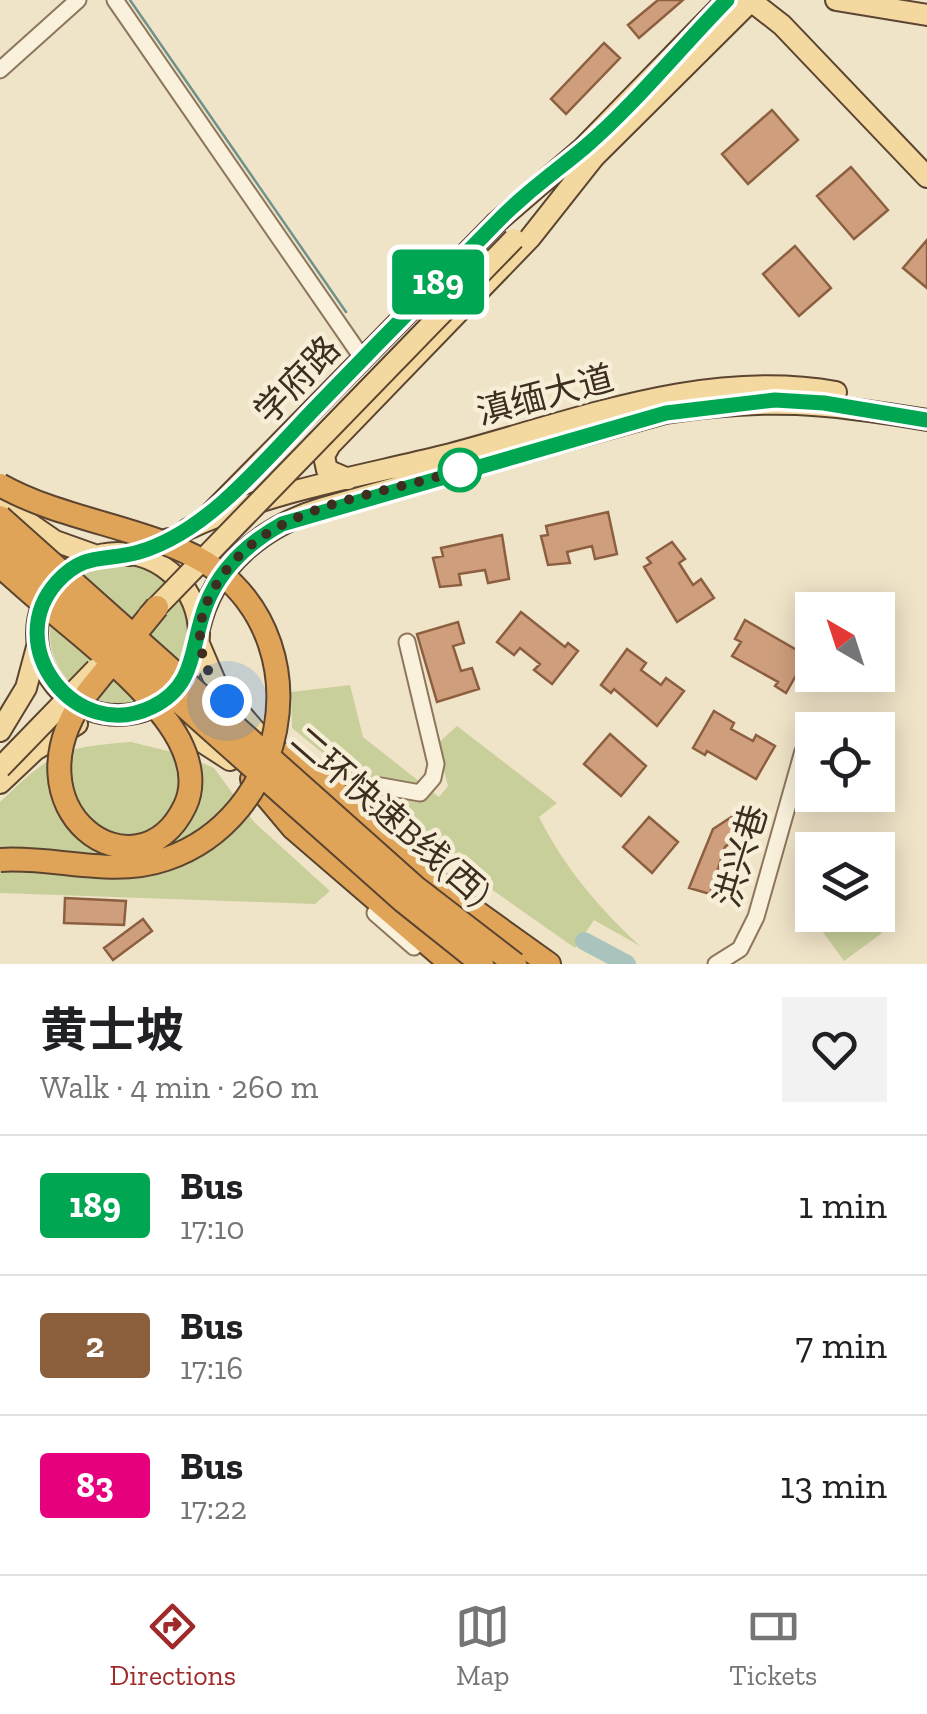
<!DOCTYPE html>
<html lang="en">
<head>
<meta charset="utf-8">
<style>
	:root { --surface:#fff; --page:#f2f2f2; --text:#202124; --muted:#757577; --line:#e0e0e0; --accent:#9e2a2b }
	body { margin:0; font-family:"Zilla Slab","Noto Sans SC",serif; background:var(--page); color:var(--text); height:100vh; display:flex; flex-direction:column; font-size:38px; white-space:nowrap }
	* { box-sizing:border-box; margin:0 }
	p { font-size:32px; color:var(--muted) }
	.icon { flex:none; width:55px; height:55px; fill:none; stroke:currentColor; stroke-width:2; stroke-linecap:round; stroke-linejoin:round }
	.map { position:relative; height:964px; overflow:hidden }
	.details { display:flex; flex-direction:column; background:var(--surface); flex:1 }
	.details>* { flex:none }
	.badge { padding:0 20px; border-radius:8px; font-size:35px; line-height:65px }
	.needle { width:65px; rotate:321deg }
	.fabs { position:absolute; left:795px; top:592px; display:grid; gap:20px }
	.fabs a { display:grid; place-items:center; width:100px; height:100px; border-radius:0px; background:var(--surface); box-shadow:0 5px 25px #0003; font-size:50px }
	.you { position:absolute; width:50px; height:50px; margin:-25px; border:8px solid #fff; border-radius:50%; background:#1a73e8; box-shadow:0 0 0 15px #1a73e833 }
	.map>.badge { position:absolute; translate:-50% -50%; box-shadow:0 0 0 5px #fff }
	.round { display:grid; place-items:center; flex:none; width:105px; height:105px; border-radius:0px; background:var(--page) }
	.summary { display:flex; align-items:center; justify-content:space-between; height:170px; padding:0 40px }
	h1 { font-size:48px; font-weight:700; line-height:75px }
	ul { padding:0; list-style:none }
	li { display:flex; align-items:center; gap:30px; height:140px; padding:0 40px; border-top:2px solid var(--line) }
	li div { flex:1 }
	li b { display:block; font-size:38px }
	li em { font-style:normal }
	li .badge { min-width:110px; font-weight:700; text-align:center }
	.tabs { display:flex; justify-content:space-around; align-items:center; height:140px; border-top:2px solid var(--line); background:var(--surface); font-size:28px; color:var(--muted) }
	.tabs a { display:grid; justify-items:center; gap:5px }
	.tabs .active { color:var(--accent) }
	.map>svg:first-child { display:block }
</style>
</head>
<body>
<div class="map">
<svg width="927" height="964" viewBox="0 0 927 964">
	<rect width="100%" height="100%" fill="#f0e4c8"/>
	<path fill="#c9cf9b" d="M50 634a69 69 0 1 1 138 0a69 69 0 1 1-138 0Z
		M350,685L363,737L439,797L448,786L437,744L457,726L557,803L539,817C565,868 598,907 640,946L594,920L575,948L481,882L292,728L291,692Z
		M131,742L184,755L214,768L254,822L330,891L315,904L0,893V802C51,753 60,747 131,742Z
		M812,887V915H868L882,933L844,961L798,898Z"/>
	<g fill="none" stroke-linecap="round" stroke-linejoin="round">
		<path stroke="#6f938a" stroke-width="2.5" d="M130,0L346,312"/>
		<path stroke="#a9c4bc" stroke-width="18" d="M584,941L627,964"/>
	</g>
	<path fill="#cf9f7d" stroke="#8d5f41" stroke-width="2.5" d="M658,0H683L639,38L628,25Z
		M604,43L620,58L566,114L551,99Z
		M772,110L798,140L748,184L722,154Z
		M851,167L888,210L854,239L817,196Z
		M927,240V288L903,268Z
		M795,246L831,288L799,316L763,274Z
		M608,512L617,554L595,559L592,546L567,552L570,563L548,565L541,536L548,535L546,526Z
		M502,535L509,579L488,583L485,570L459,574L461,585L440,587L433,558L443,556L441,548Z
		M672,542L685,559L679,563L693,585L701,579L714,598L677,622L644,567L651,563L647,558Z
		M521,612L565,647L568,643L578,651L552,684L534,670L540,664L520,648L514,655L497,642Z
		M745,620L807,656L786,693L775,686L778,682L732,656L741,642L735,639Z
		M458,622L464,643L453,646L461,671L472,668L479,689L437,702L417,634Z
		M627,649L646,663L641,670L661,685L666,678L684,691L657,726L614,689L611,693L601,685Z
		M714,711L734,723L731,729L753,741L756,735L775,746L756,779L707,751L705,755L693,748Z
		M610,734L646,766L621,796L584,764Z
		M759,814L752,837H737L725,847L710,894L689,888L713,829L733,816Z
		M649,817L678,842L652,873L623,847Z
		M65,898L126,901L124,925L64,923Z
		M143,919L152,931L113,960L104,948Z"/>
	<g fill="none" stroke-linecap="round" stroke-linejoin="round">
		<defs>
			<path id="minor" d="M115,0L363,359
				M0,70L78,0
				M361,801L381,786L420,793L433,778L436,764L407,642
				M375,913L414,947
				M716,964L740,949L756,917L803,751"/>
			<path id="major" d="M750,0L782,25L927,177
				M836,0L927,15
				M575,156L727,0
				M587,164L752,0
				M348,479L327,470L324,456L330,445L530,238L594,157
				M0,503L55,541L97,556
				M211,513L497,222L584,147
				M188,529C267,492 358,477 443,456C571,423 701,368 836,392
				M37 634a81 81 0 1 1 162 0a81 81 0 1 1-162 0Z
				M129,555L169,539
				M199,629C213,566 263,526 323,508L665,413C768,397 826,403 927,420
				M199,644L217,686L259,735
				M162,716L230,760
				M0,731L26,688L37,647
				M0,783L35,750L77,724"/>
			<path id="highway" d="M276,751L320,778L454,896L549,964
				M252,779L293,828L451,964"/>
		</defs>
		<use href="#minor" stroke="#8d765c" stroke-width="19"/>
		<use href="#major" stroke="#5b4430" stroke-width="24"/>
		<use href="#highway" stroke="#5b4430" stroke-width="26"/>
		<use href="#minor" stroke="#faf1dc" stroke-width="15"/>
		<use href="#major" stroke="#f3d9a0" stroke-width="20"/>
		<use href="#highway" stroke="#e0a458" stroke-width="22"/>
		<defs>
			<path id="major-bridge" d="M148,616L514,239
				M0,768L96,669"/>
			<path id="highway-bridge" d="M0,485C67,523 163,529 218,571C320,651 286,818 166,859C111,878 55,856 0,860
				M0,517L415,887L515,964
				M0,542L403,901L482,964
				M0,566L16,580C66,626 147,681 179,740C190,761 195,785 185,806C138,904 0,810 88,692L157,607"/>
		</defs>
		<use href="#major-bridge" stroke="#5b4430" stroke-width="24" stroke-linecap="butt"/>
		<use href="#highway-bridge" stroke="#5b4430" stroke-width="26" stroke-linecap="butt"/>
		<use href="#major-bridge" stroke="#f3d9a0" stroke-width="20"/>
		<use href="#highway-bridge" stroke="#e0a458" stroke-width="22"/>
	</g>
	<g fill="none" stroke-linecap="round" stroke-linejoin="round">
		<defs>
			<path id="line" d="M727,0C680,48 636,103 585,147C554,173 521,196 493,226C435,285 376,345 318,405C287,437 257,472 223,502C199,523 170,543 139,552C105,562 85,551 57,582C0,646 76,744 152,707C198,685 190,645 206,605C220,569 248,543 282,524L666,413L775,400L824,403L927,420"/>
		</defs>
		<use href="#line" stroke="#fff" stroke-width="22"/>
		<use href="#line" stroke="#00a651" stroke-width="15"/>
		<path stroke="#3d2e20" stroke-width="10" stroke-dasharray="0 18" d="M227,701C201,667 190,634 211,594C259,502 372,499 460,470"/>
	</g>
	<circle fill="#fff" stroke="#00a651" stroke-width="5" cx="460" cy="470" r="20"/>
	<g text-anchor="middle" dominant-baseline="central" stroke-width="9" stroke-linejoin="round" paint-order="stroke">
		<g font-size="35" fill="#3d2e20" stroke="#f7eed8">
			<text transform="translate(297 380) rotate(-46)">学府路</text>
			<text transform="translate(545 395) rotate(-15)">滇缅大道</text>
			<text transform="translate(391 816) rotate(41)">二环快速B线(西)</text>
			<text transform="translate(741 856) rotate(-73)">洪兴巷</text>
		</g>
	</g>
</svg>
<div class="fabs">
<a><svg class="needle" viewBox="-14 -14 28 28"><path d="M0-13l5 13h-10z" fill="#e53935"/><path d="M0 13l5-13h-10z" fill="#757577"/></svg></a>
<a><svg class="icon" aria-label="locate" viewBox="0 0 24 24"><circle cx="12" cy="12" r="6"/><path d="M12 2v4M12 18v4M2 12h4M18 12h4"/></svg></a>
<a><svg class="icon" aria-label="layers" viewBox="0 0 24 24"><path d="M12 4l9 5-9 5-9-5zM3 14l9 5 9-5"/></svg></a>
</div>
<div class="you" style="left:227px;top:701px"></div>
<b class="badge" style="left:438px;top:282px;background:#00a651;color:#fff">189</b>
</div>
<section class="details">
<div class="summary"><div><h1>黄士坡</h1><p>Walk · 4 min · 260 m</p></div><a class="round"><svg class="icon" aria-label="heart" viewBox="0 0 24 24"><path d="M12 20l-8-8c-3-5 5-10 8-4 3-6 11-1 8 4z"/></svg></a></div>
<ul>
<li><span class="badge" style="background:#00a651;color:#fff">189</span><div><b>Bus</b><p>17:10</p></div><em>1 min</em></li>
<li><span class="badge" style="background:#8b5e3c;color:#fff">2</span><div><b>Bus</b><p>17:16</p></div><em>7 min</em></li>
<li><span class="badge" style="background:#e6007e;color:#fff">83</span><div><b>Bus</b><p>17:22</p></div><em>13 min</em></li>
</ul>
</section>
<nav class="tabs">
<a class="active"><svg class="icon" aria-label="directions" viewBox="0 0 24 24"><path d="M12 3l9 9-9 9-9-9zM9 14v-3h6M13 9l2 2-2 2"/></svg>Directions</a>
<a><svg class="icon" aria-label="map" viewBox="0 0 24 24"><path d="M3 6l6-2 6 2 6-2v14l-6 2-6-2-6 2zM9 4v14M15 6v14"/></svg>Map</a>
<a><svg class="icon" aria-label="tickets" viewBox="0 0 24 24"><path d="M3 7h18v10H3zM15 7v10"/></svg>Tickets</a>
</nav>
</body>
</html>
